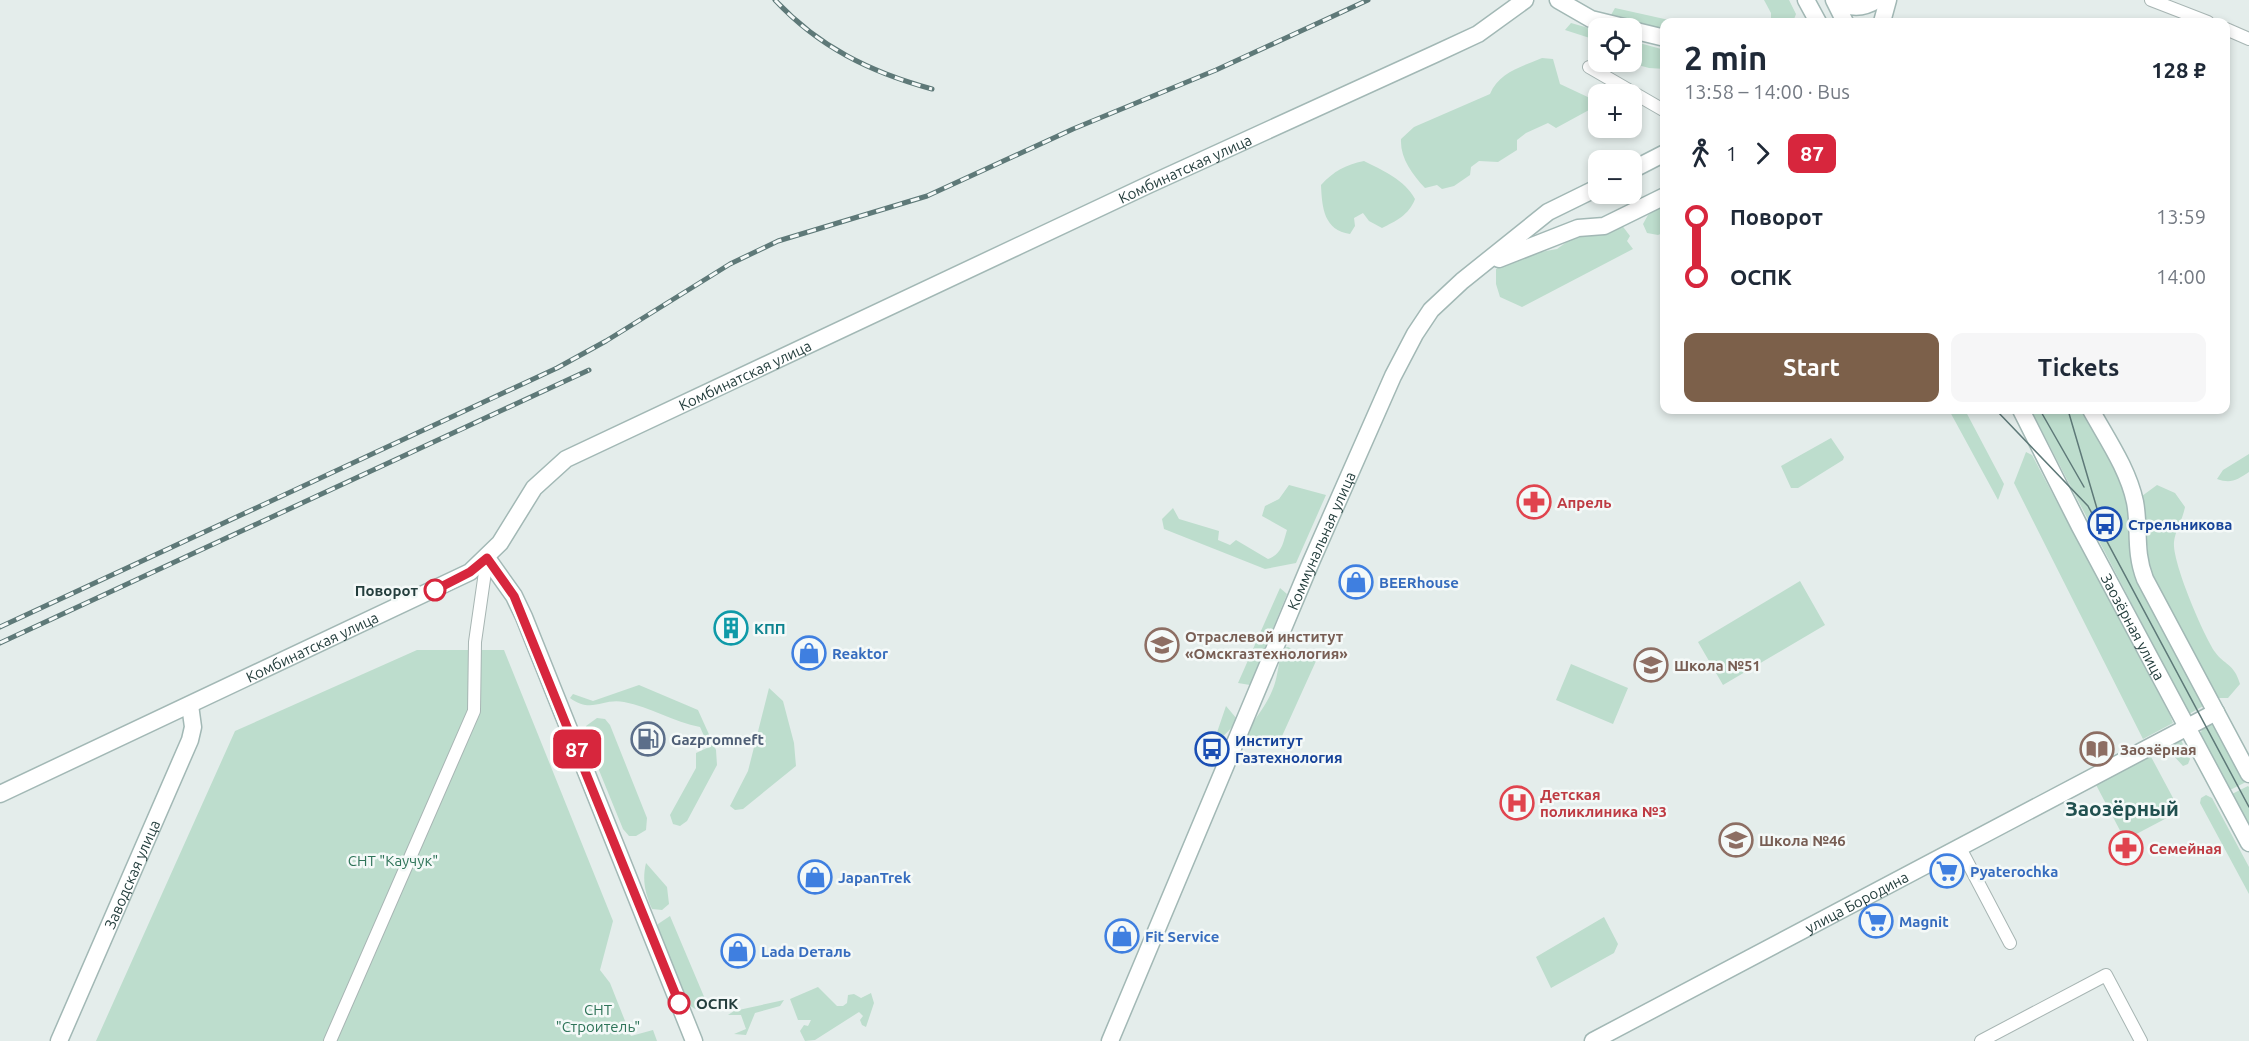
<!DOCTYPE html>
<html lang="en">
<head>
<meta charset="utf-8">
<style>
	:root { --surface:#fff; --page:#f6f6f7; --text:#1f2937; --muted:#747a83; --accent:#7c604a }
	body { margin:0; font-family:Ubuntu,sans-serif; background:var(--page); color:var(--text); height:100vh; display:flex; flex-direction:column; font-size:22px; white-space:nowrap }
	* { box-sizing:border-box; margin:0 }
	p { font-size:20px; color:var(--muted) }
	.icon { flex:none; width:33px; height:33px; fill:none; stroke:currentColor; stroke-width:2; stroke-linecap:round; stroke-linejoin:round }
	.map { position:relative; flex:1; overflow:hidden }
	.panel { position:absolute; left:1660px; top:18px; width:570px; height:396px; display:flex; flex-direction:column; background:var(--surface); border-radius:12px; box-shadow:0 3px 9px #0003 }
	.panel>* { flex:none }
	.badge { padding:0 12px; border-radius:9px; font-size:21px; line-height:39px }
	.controls { position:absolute; left:1588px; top:18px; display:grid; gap:12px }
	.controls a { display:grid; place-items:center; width:54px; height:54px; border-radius:12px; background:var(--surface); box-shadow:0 3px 9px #0003; font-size:30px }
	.map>.badge { position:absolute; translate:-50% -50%; box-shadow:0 0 0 3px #fff }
	.legs { display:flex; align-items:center; gap:9px; height:66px; padding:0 24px; font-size:20px }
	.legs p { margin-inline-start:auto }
	.head { display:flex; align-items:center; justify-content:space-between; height:102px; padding:0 24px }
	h1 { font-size:33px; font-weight:600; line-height:45px }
	.action { display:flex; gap:12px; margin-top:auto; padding:12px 24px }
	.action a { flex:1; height:69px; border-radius:12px; background:var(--accent); color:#fff; font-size:24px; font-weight:600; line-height:69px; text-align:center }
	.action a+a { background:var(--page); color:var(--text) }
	ul { padding:0 24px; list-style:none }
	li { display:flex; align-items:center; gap:21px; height:60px; font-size:22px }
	li i { display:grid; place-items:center; width:9px; height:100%; margin:0 8px; background:currentColor }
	li i::after { content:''; width:15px; height:15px; margin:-8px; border:4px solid; border-radius:50%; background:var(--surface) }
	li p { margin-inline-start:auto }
	li:first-child i { background:linear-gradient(#0000 50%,currentColor 0) }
	li:last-child i { background:linear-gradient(currentColor 50%,#0000 0) }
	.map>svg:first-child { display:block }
</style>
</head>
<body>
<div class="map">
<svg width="2249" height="1041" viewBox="0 0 2249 1041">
	<rect width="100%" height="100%" fill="#e4edeb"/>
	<path fill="#bdddcd" d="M1764,0H1789L1796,14L1793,22H1771V13Z
		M1615,8L1678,22H1665V32L1611,15Z
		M1571,23L1599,31V41L1565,30Z
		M1632,41L1665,50V69L1649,68L1638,65L1632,60Z
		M1542,58L1553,59L1560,84L1592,99L1594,102L1589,110L1556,128L1548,123L1526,133L1517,140V150L1498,162L1479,161L1471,167L1470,175L1454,186L1442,189L1437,185L1425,188C1412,174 1400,158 1401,139L1414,127L1490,94C1499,72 1521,67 1542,58Z
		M1364,161C1382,170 1405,180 1415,199C1409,215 1396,221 1382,228L1369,221L1363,213L1354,218L1355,226L1350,234C1324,230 1322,208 1321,185C1334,171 1345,165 1364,161Z
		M1665,204V232L1658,235L1647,233L1643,224L1648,215Z
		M1621,224L1630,236L1627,241L1633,249L1522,307L1500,297L1496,284V269L1513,257L1557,249L1575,236Z
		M1949,410H1965L2004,484L1998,500Z
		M2031,410H2084C2099,437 2120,467 2126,499C2131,522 2126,545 2134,568L2205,705L2189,714Z
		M1831,438L1844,457L1843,460L1798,488H1791L1781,466Z
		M2026,452L2032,455L2170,715L2173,723L2143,739L2014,483Z
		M2249,454V472C2237,480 2231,484 2217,479L2223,470Z
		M1289,485L1326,495L1296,563L1265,569L1164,529L1162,519L1173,508L1179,519L1219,531L1218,540L1230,545L1236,540L1268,559C1282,554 1283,543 1287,530L1262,516L1265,506L1279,499Z
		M2157,485L2175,493L2185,507C2183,519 2175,531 2174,542C2172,562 2203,634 2215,652C2224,665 2234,663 2240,684L2228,698H2217L2150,573L2142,496Z
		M1800,581L1825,625L1723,685L1698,642Z
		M1280,588L1287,594L1250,685L1238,683Z
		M1288,647L1316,661L1278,745C1266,751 1251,749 1244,737C1253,720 1267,706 1274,686C1278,675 1279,660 1282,648Z
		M417,650H504L613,921L600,970L610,983L631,1036L653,1030L657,1041H96L235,731Z
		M1571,664L1628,688L1613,724L1556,700Z
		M639,685L698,710L716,750L717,765L687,821L680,826L673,824L670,815L696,768V753L709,747L700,727C674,722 650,707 624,702C602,698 592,714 570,698L573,694L593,701Z
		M769,688L783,701L794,743L796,766L743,809L735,810L730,806L748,771Z
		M1226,706L1237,719C1231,732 1219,737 1214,748L1212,747Z
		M597,718L605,719L610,725L647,818L646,830L636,836H629L623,829L585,736L586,726Z
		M2207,725H2214L2219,730L2246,782L2228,791L2200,736L2202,729Z
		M2181,740L2190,759L2188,764L2183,766L2173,755L2170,745Z
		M2149,753L2180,811L2125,840L2094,781Z
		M2248,786L2249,787V830L2230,795Z
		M2206,795L2212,798L2249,867V894L2200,803L2201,798Z
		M646,863L667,887L669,904L662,910L652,909C645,893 642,880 646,863Z
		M670,916L705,999L703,1006L695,1009L689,1005L658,931V924Z
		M1604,917L1618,944L1614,953L1551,988L1536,957Z
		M818,987L837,1006H843L847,1003L848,995L854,994L861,998L871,993L874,1003L866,1027L862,1025L860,1020L863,1016L859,1012L815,1040L805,1041L800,1031L804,1025L808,1026L811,1020H798L790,999Z
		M784,1000L780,1006L755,1013L746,1035L734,1034L746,1029L741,1015H728L734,1011Z"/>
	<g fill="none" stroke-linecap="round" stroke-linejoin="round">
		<defs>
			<path id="street" d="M2151,0L2208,22
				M2226,29L2249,39
				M1589,67L1665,111
				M1959,846L2010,943
				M330,1041L474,711L475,642L487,558
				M1981,1041L2106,975L2141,1041"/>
			<g id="secondary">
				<path d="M1558,0L1591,19L1628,28"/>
				<path d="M1806,0L1818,22"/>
				<path d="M1834,0L1845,22"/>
				<path d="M1837,0C1851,10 1864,8 1877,0"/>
				<path d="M1882,22L1888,0"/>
				<path d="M1632,30L1665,38"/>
				<path d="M1632,170L1665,153"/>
				<path d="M1499,259L1578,228L1604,226L1665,196"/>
				<path id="s1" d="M2021,410L2079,525L2249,843"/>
				<path d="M2091,410C2107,439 2128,469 2135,502C2140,528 2134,551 2145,579L2249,774"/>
				<path d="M487,558L514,596L524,617L694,1041"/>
				<path id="s2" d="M0,794L470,572L500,543L534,488L566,459L1148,185L1435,54L1478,34L1525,0"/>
				<path id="s3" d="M59,1041L190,740L193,727L190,705"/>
				<path id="s4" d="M1110,1041L1311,562L1393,376L1415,334L1431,310L1462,281L1548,212L1599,187"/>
				<path id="s5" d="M1593,1041L2216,712"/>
			</g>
		</defs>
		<use href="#street" stroke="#a7b5b3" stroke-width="14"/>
		<use href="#secondary" stroke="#a2b8b5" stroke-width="19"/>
		<use href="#street" stroke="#fff" stroke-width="12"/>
		<use href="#secondary" stroke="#fff" stroke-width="16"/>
		<path stroke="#5e7978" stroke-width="1.5" d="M1996,410L2088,506L2249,807
			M2040,410L2084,487
			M2068,410L2098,512"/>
		<defs>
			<path id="rail" d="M775,0C819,47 870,72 932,89
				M0,627L557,368L606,341L730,264L778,241L927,196L1073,129L1216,70L1368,0
				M0,643L589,370"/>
		</defs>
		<use href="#rail" stroke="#5e7978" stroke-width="5"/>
		<use href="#rail" stroke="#f4f9f8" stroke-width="3" stroke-dasharray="9" stroke-linecap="butt"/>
	</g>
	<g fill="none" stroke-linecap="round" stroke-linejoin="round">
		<defs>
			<path id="line-1" d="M435,590L470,572L487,558L514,596L679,1003"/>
		</defs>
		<use href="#line-1" stroke="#fff" stroke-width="14"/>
		<use href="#line-1" stroke="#d7263d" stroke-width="9"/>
	</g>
	<defs>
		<symbol id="pharmacy-ring" viewBox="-11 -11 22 22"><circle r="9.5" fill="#f4f9f8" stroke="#e0444e" stroke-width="1.5"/><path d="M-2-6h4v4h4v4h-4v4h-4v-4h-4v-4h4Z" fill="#e0444e"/></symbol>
		<symbol id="bus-ring" viewBox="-11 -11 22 22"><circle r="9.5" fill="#f4f9f8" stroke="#1a4fb4" stroke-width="1.5"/><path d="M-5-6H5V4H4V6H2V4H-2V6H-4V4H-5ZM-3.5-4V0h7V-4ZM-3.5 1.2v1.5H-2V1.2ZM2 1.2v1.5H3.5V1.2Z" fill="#1a4fb4"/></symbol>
		<symbol id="shop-ring" viewBox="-11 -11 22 22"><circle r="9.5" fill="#f4f9f8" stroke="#3f7fe0" stroke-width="1.5"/><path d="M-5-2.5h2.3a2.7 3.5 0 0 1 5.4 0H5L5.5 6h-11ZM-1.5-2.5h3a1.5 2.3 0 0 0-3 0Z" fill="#3f7fe0"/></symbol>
		<symbol id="building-ring" viewBox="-11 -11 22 22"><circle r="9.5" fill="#f4f9f8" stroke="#0f9aa8" stroke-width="1.5"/><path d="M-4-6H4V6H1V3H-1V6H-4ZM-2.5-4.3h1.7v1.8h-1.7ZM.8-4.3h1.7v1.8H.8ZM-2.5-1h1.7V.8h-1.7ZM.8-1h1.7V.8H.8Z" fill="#0f9aa8"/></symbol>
		<symbol id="university-ring" viewBox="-11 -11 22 22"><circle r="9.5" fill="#f4f9f8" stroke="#8d6e63" stroke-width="1.5"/><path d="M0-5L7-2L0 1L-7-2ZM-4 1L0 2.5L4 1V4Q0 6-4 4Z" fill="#8d6e63"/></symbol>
		<symbol id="school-ring" viewBox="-11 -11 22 22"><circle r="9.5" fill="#f4f9f8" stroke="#8d6e63" stroke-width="1.5"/><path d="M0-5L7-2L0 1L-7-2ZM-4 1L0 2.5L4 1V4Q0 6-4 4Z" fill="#8d6e63"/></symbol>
		<symbol id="fuel-ring" viewBox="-11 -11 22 22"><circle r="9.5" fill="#f4f9f8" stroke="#5c6f8a" stroke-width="1.5"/><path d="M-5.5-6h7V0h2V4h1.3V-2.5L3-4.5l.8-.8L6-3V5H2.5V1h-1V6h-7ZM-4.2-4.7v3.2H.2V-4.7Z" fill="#5c6f8a"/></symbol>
		<symbol id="library-ring" viewBox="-11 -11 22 22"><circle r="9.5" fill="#f4f9f8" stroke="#8d6e63" stroke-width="1.5"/><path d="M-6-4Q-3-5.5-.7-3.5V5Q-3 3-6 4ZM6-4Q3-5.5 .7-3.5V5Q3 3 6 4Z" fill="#8d6e63"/></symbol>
		<symbol id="hospital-ring" viewBox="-11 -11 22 22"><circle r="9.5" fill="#f4f9f8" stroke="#e0444e" stroke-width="1.5"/><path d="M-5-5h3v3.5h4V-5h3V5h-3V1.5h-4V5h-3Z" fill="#e0444e"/></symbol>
		<symbol id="supermarket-ring" viewBox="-11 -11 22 22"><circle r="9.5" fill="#f4f9f8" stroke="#3f7fe0" stroke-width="1.5"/><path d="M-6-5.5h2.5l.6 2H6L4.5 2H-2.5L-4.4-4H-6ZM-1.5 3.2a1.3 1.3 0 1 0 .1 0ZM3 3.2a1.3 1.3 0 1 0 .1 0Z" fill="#3f7fe0"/></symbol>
	</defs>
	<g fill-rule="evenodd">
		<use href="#pharmacy-ring" x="1515" y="483" width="38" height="38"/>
		<use href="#bus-ring" x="2086" y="505" width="38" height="38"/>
		<use href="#shop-ring" x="1337" y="563" width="38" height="38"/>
		<use href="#building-ring" x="712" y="609" width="38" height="38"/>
		<use href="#university-ring" x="1143" y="626" width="38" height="38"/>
		<use href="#shop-ring" x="790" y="634" width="38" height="38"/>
		<use href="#school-ring" x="1632" y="646" width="38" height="38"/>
		<use href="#fuel-ring" x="629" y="720" width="38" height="38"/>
		<use href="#bus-ring" x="1193" y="730" width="38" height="38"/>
		<use href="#library-ring" x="2078" y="730" width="38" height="38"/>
		<use href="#hospital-ring" x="1498" y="784" width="38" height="38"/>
		<use href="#school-ring" x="1717" y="821" width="38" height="38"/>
		<use href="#pharmacy-ring" x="2107" y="829" width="38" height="38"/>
		<use href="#supermarket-ring" x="1928" y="852" width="38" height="38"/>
		<use href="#shop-ring" x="796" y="858" width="38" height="38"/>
		<use href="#supermarket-ring" x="1857" y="902" width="38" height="38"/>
		<use href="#shop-ring" x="1103" y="917" width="38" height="38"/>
		<use href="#shop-ring" x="719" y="932" width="38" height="38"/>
	</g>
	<g fill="#fff" stroke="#d7263d" stroke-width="3">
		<circle cx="435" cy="590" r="10"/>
		<circle cx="679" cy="1003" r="10"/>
	</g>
	<g text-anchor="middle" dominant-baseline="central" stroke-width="5" stroke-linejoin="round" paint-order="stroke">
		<g font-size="15" fill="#243e3d" stroke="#f4f9f8">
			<text stroke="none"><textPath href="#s2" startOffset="1353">Комбинатская улица</textPath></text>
			<text stroke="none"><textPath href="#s2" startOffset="867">Комбинатская улица</textPath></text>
			<text stroke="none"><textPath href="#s4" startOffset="543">Коммунальная улица</textPath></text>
			<text stroke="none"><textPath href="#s1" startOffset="244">Заозёрная улица</textPath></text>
			<text stroke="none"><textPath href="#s2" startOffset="345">Комбинатская улица</textPath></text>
			<text stroke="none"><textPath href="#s3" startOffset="182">Заводская улица</textPath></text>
			<text stroke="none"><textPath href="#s5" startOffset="298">улица Бородина</textPath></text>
		</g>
		<g font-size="15" font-weight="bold" fill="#be3a42" stroke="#f4f9f8" text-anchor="start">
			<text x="1557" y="502">Апрель</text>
			<text x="1540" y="794">Детская<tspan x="1540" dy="17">поликлиника №3</tspan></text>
			<text x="2149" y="848">Семейная</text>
		</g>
		<g font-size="15" font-weight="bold" fill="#164399" stroke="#f4f9f8" text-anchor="start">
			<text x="2128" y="524">Стрельникова</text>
			<text x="1235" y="740">Институт<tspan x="1235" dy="17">Газтехнология</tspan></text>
		</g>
		<g font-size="15" font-weight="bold" fill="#366cbe" stroke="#f4f9f8" text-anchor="start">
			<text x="1379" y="582">BEERhouse</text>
			<text x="832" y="653">Reaktor</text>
			<text x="1970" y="871">Pyaterochka</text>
			<text x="838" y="877">JapanTrek</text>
			<text x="1899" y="921">Magnit</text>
			<text x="1145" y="936">Fit Service</text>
			<text x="761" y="951">Lada Dеталь</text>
		</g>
		<g font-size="15" font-weight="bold" fill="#243e3d" stroke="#f4f9f8" text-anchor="end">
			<text x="418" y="590">Поворот</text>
			<text x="696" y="1003" text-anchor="start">ОСПК</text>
		</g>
		<g font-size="15" font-weight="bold" fill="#0d838f" stroke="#f4f9f8" text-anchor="start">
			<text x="754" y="628">КПП</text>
		</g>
		<g font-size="15" font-weight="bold" fill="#785e54" stroke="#f4f9f8" text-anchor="start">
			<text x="1185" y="636">Отраслевой институт<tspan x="1185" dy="17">«Омскгазтехнология»</tspan></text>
			<text x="1674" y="665">Школа №51</text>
			<text x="2120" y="749">Заозёрная</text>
			<text x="1759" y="840">Школа №46</text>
		</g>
		<g font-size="15" font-weight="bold" fill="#4e5e75" stroke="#f4f9f8" text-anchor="start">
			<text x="671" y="739">Gazpromneft</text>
		</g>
		<g font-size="15" fill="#2f7459" stroke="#f4f9f8">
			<text x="393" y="860">СНТ "Каучук"</text>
			<text x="598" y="1009">СНТ<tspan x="598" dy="17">"Строитель"</tspan></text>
		</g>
		<g font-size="21" font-weight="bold" fill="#20504f" stroke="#f4f9f8">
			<text x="2122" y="808">Заозёрный</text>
		</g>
	</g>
</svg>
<div class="controls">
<a><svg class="icon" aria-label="locate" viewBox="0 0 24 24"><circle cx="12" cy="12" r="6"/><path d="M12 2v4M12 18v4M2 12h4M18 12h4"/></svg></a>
<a>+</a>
<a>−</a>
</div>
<b class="badge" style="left:577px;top:749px;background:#d7263d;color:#fff">87</b>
<section class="panel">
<div class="head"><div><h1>2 min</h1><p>13:58 – 14:00 · Bus</p></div><b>128 ₽</b></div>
<div class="legs"><svg class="icon" aria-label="walk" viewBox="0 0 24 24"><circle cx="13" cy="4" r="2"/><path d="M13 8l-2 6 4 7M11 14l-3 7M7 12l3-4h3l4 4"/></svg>1<svg class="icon" aria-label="forward" viewBox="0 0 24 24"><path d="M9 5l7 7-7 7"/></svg><b class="badge" style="background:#d7263d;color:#fff">87</b></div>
<ul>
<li><i style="color:#d7263d"></i><b>Поворот</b><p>13:59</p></li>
<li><i style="color:#d7263d"></i><b>ОСПК</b><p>14:00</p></li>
</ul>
<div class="action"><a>Start</a><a>Tickets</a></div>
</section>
</div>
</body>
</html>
